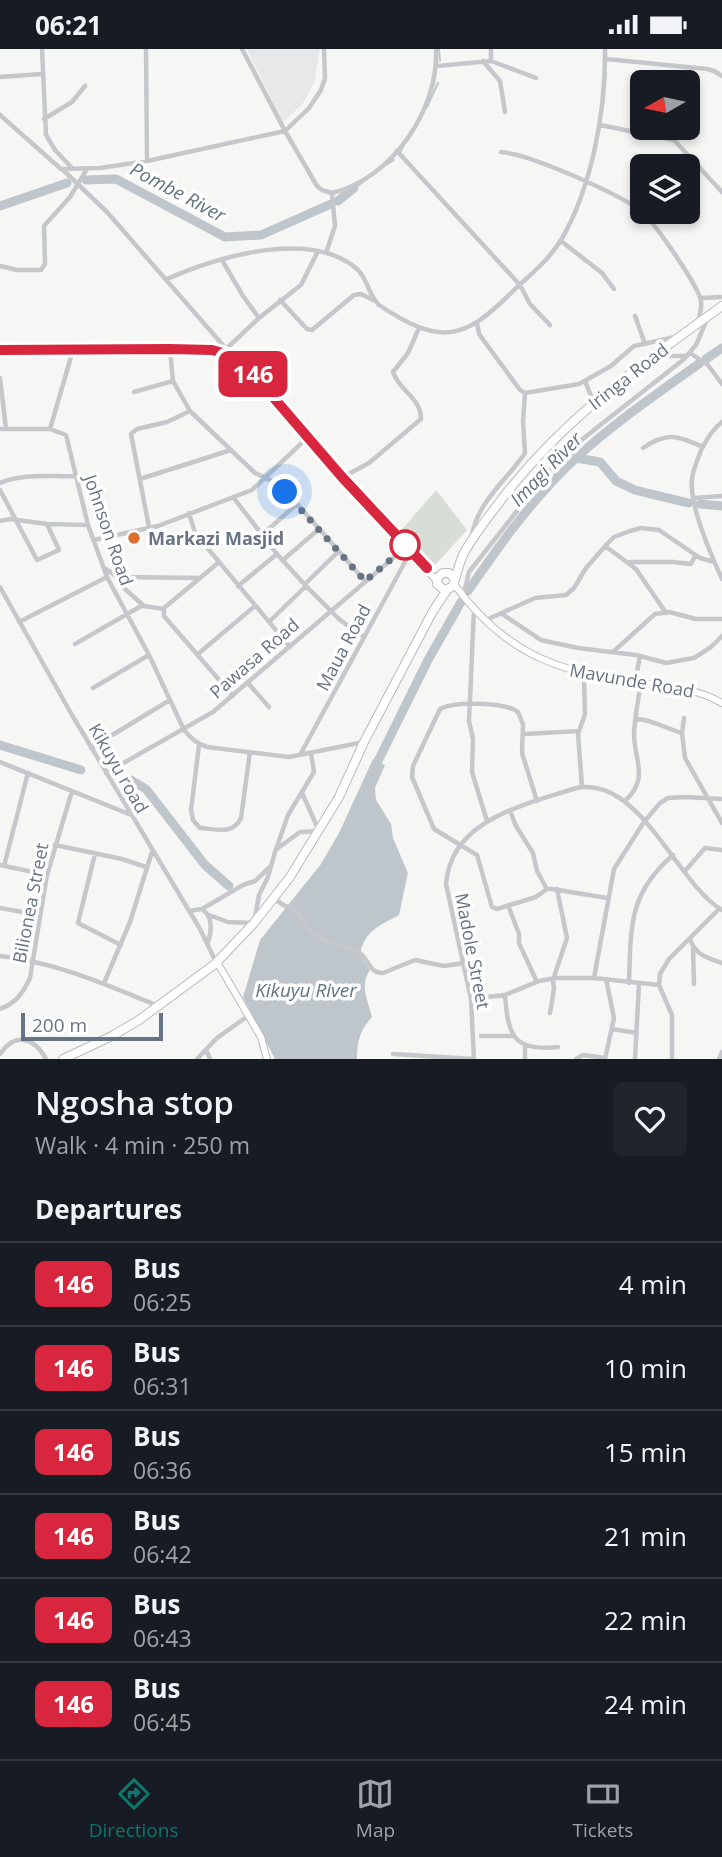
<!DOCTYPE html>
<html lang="en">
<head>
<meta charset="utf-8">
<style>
	:root { --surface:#171b24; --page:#20242c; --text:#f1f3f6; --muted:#9ea1a6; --line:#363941; --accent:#0f766e }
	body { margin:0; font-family:"Open Sans",sans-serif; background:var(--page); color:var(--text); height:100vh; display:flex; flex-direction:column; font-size:26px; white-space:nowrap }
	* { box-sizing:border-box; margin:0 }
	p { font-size:23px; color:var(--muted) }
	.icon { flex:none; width:38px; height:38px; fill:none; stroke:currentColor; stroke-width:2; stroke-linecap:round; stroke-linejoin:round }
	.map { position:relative; height:1010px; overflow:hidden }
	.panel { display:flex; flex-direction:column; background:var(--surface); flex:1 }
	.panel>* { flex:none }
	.badge { padding:0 14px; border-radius:10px; font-size:24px; line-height:46px }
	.needle { width:46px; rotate:261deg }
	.controls { position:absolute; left:630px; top:21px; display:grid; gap:14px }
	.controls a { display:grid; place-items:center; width:70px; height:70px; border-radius:10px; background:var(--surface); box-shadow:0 4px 10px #0003; font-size:35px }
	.scale { position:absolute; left:21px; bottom:18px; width:142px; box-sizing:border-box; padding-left:7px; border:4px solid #677384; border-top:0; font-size:19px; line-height:24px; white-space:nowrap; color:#677384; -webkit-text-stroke:5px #fff; paint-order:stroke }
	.you { position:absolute; width:35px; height:35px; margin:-18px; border:5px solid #fff; border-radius:50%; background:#1a73e8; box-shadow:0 0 0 10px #1a73e833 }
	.map>.badge { position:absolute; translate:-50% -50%; box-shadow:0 0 0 4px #fff }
	h2 { padding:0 35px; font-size:26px; line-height:63px }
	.round { display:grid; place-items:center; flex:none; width:74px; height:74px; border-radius:10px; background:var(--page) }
	.overview { display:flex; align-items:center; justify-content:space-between; height:119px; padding:0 35px }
	h1 { font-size:33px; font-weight:600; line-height:52px }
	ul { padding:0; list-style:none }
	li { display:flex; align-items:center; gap:21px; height:84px; padding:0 35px; border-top:2px solid var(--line) }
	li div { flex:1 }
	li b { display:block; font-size:26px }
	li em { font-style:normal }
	li .badge { min-width:77px; font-weight:700; text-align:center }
	.status { display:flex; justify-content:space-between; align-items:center; height:49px; padding:0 35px; background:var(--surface); direction:ltr }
	.status svg { height:19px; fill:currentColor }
	.tabs { display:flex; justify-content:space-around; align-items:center; height:98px; border-top:2px solid var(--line); background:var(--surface); font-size:19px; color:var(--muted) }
	.tabs a { display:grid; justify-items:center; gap:4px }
	.tabs .on { color:var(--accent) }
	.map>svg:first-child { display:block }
</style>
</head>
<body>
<div class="status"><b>06:21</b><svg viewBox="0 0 49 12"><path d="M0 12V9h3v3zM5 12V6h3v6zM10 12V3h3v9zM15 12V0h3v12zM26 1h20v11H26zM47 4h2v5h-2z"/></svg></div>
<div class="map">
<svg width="722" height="1010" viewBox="0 0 722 1010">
	<rect width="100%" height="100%" fill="#f6f7f4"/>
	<path fill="#e7e8e7" d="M247,0H320L314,34L304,53L283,74Z"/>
	<path fill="#d7ded5" d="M436,441L467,481L436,515L426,513L400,483Z"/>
	<path fill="#bec6cb" d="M373,710L385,716L375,739L376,751L391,775L393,789L408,824L399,866C379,877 364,882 360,906L370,921C359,936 368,951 372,968C360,981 357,992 357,1010H275L243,948L260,891L321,815L339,784Z"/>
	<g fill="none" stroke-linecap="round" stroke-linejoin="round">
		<path stroke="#bec6cb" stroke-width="2" d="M439,0L440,12
			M427,58L438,34
			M401,102L404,96
			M386,116L394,111
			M354,139L362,134"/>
		<path stroke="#bec6cb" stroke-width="9" d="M86,131L116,130L225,188L261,186L331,155
			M338,152L354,139
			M0,157L67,134
			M706,310L722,299
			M576,409L600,413L616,432L635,441L689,454
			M700,455L722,457
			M468,542C500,495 534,448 576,409C614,374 658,344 700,314
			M0,696L81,721
			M378,712L428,611L461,553
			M131,731L146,740L205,816L229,837"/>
		<defs>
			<path id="secondary" d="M0,301L170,300L212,301L223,304L248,319L342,428L437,532
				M454,535C502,601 554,623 633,633C665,637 694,638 722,654
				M217,913L261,988L267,1010"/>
			<path id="highway" d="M454,529L449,524H443L438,528L437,535L444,541L452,538C457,528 458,515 464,504C474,486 486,471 498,455C560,372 638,317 722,257
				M63,1010L112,987L139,971L215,915L254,874L290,828L339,748L364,693L433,562L447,541"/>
		</defs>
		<use href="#secondary" stroke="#b7bac0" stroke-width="8"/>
		<use href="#highway" stroke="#b7b9bd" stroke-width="10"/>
		<path stroke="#c5c7cb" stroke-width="4.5" d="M42,0L46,86L55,101L72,119
			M146,0L147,112
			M242,0L285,82L317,137L322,141L332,144C392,130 439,60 436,0
			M606,10L707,20L714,22L722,27
			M483,12L500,32L505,63
			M491,12V0
			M437,17L491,12L536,29
			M0,28L42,25
			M0,66L61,120L100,119L147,112L285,82L309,59L321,41L325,29L324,0
			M44,70L72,53L85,37
			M600,76L674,91L722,143
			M397,102L520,236L530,255L550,276
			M501,103C530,105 617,144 641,162C653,171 699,238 701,252C702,259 700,266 698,273
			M62,120L107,163L235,310
			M561,192L602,224L614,240
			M326,204L335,177L332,144
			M222,211L243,247L259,269
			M0,217L17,221H41L45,215L44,177L70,148L87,120
			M167,230C217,208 308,180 356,219C368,229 368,246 379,256C439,296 463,293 513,242C530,226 549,211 561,191C592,139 606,60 605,0
			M701,249L722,248
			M280,251L307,280L312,281L354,246L361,245L373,251
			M635,267L645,295
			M477,274L479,285L520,341L525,344L579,335L611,317L634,297L675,288
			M227,299L259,269L301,236L318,202
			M170,300L173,332L190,362L255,424L272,432L292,449L365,532
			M658,304L669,307H687
			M690,304L708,316L722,335
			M0,329L6,380
			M585,332L593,352
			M134,343L173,332
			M722,373C712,381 708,389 702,399C698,409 693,420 692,430C689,455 711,506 722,530
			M0,380H50L66,386L88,476L107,528L149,606L184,681C191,689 197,695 207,698L289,708L364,693
			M50,380L73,301
			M643,399C667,382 678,387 703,398
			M343,428L369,414L421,370C421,348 399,342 393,323L408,304L419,279
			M140,430L231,401
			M0,434C21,424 51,428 75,427
			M0,441L37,511L59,501L47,475
			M233,448L277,505L306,537L340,571L364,588
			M693,449L722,447
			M189,464L195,484L290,598
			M0,472L10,470L47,475L88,476
			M149,478L131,385L137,380L167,373L190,362
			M262,486L297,455
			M472,486C478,452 507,431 525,404L523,372L525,344
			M94,491L158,477L252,441L308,388
			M605,497L636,520L666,564
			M283,511L319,480
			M629,513H674L691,515L695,507
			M218,514L164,559V567L233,647
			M104,519L118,528L125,540L144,557L164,560
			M118,528L200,529
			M305,535L339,502
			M238,537L277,505
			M0,538L72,666L200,880L216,913
			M463,548L469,523L546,425L562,407L594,381L683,311L696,296L708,268
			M474,560L469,672L473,690L472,723L487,772
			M502,565L541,591L578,599L636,606L666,614L694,609L711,598L722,587
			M486,571L535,549L566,546L574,539L586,519L608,494L614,488L630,482L641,479L659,481L700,509L714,513
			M19,573L107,528
			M269,573L306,537
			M75,595L143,556
			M614,602L655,565L669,563L696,570H722
			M198,605L255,557
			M635,633L640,607
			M248,634L269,658
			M93,639L149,606
			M684,669L682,684L685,709L722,774
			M635,673L638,670C653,671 667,680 682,684
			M524,685L579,682
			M199,696L191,761L193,771L200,779C216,780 233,786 241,769L250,703
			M91,699L170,651
			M300,706L411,502
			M0,713L129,765
			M106,724L213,663L406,498
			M582,738L578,685L585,665L584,626
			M537,752L522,704L523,675L518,663C505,653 454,652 440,660L413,717L412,728L434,780L477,806L492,858L497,860L536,848L547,840H552L607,849
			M625,752C650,728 634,713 634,684C635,667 638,651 641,634
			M510,762L516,777L533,804L537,822L547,840
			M55,796L122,810L146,818
			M278,799L300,783L319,782L303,746
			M95,805L78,874L121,896
			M0,816L47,826
			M4,817L28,724
			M685,822L705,799L722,801
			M274,850L285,857L294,859C301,868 306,878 315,885C328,897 346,894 360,904C369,911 369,924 383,924L415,911L444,917L464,914
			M508,856L519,885V894L537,933
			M0,859L39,866
			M202,860L243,836L255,832L271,817
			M189,862L202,860C213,868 212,881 208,893
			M209,866L228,873L254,874L259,846L268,828L275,803L288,766L314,723L311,704
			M690,890C695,906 707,909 722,914
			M693,900L694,935
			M0,907C55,913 107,936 158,957
			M594,929L614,820L644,773L660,754L668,749L685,748L722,750
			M104,934L130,873L152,803
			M629,934C631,878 628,845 673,806
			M505,946C508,986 513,1003 558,998
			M471,950L505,946L539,932L555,929H594L659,936
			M0,960C16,954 23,944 30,929L47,826L72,742
			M550,964L554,940L553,931L567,889L557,840
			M612,980L637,984
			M481,987H512
			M525,997V1010
			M206,1001L210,1010
			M0,1005C15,983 34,988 46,1010
			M393,1005L474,1010
			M197,1010L217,989L248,967
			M474,1010L471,950L446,835C451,770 525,756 576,739C641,727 676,834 722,861
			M576,1010L583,1006L605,1009
			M605,1010L614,969L606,930
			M635,1010L639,935
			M672,1010V966L659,936L660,925L669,910L719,860
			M719,1010L722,1003"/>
		<use href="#secondary" stroke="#fff" stroke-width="6"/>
		<use href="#highway" stroke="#fff" stroke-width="8"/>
	</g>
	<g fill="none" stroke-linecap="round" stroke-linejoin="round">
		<defs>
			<path id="line" d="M0,301L170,300L212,301L223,304L248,319L342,428L427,519"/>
		</defs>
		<use href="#line" stroke="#fff" stroke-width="16"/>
		<use href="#line" stroke="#d7263d" stroke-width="10"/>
		<path stroke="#677384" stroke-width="7" stroke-dasharray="0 12.6" d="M285,443L365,532L407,497L405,496"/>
	</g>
	<circle fill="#dc6e2f" stroke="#fff" stroke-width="2.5" cx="134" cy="489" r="7"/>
	<circle fill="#fff" stroke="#d7263d" stroke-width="3.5" cx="405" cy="496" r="14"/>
	<g text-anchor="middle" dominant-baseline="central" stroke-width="7" stroke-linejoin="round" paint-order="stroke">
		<g font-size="18" fill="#677384" stroke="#fff">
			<text transform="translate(628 327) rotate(-38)">Iringa Road</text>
			<text transform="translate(109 481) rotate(71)">Johnson Road</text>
			<text transform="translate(343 598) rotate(-62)">Maua Road</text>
			<text transform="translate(254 609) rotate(-41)">Pawasa Road</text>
			<text transform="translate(632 631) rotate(10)">Mavunde Road</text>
			<text transform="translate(119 719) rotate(60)">Kikuyu road</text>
			<text transform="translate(30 854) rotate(-79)">Bilionea Street</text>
			<text transform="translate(473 902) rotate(79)">Madole Street</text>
		</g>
		<g font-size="18" font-weight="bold" fill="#677384" stroke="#fff" text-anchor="start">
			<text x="148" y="489">Markazi Masjid</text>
		</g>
		<g font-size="19" font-style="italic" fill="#63747f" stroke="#fff">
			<text transform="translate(178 143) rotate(28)">Pombe River</text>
			<text transform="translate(546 420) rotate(-46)">Imagi River</text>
			<text x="306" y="941">Kikuyu River</text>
		</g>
	</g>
</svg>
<div class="controls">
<a><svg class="needle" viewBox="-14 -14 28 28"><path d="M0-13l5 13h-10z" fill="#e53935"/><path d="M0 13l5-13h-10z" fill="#9ea1a6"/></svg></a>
<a><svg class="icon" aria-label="layers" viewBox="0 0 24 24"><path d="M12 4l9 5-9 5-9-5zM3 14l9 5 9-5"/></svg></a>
</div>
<div class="scale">200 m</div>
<div class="you" style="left:285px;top:443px"></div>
<b class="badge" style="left:253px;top:325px;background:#d7263d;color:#fff">146</b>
</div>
<section class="panel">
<div class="overview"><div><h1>Ngosha stop</h1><p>Walk · 4 min · 250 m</p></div><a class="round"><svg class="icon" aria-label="heart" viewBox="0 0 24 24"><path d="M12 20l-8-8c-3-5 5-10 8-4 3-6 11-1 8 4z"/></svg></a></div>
<h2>Departures</h2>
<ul>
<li><span class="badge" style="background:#d7263d;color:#fff">146</span><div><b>Bus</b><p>06:25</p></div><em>4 min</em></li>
<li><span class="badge" style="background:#d7263d;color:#fff">146</span><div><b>Bus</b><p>06:31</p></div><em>10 min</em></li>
<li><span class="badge" style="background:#d7263d;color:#fff">146</span><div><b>Bus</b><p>06:36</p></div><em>15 min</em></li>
<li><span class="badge" style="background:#d7263d;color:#fff">146</span><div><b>Bus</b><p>06:42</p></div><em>21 min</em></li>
<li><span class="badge" style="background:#d7263d;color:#fff">146</span><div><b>Bus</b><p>06:43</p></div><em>22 min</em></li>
<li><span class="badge" style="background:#d7263d;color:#fff">146</span><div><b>Bus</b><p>06:45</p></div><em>24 min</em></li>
</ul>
</section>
<nav class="tabs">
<a class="on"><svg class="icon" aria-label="directions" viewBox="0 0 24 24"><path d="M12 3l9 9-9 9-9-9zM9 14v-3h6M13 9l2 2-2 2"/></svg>Directions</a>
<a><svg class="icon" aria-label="map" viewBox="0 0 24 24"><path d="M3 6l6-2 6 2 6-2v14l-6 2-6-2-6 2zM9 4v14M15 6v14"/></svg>Map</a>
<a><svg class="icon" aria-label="tickets" viewBox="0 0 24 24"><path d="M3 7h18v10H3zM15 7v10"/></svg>Tickets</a>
</nav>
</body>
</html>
